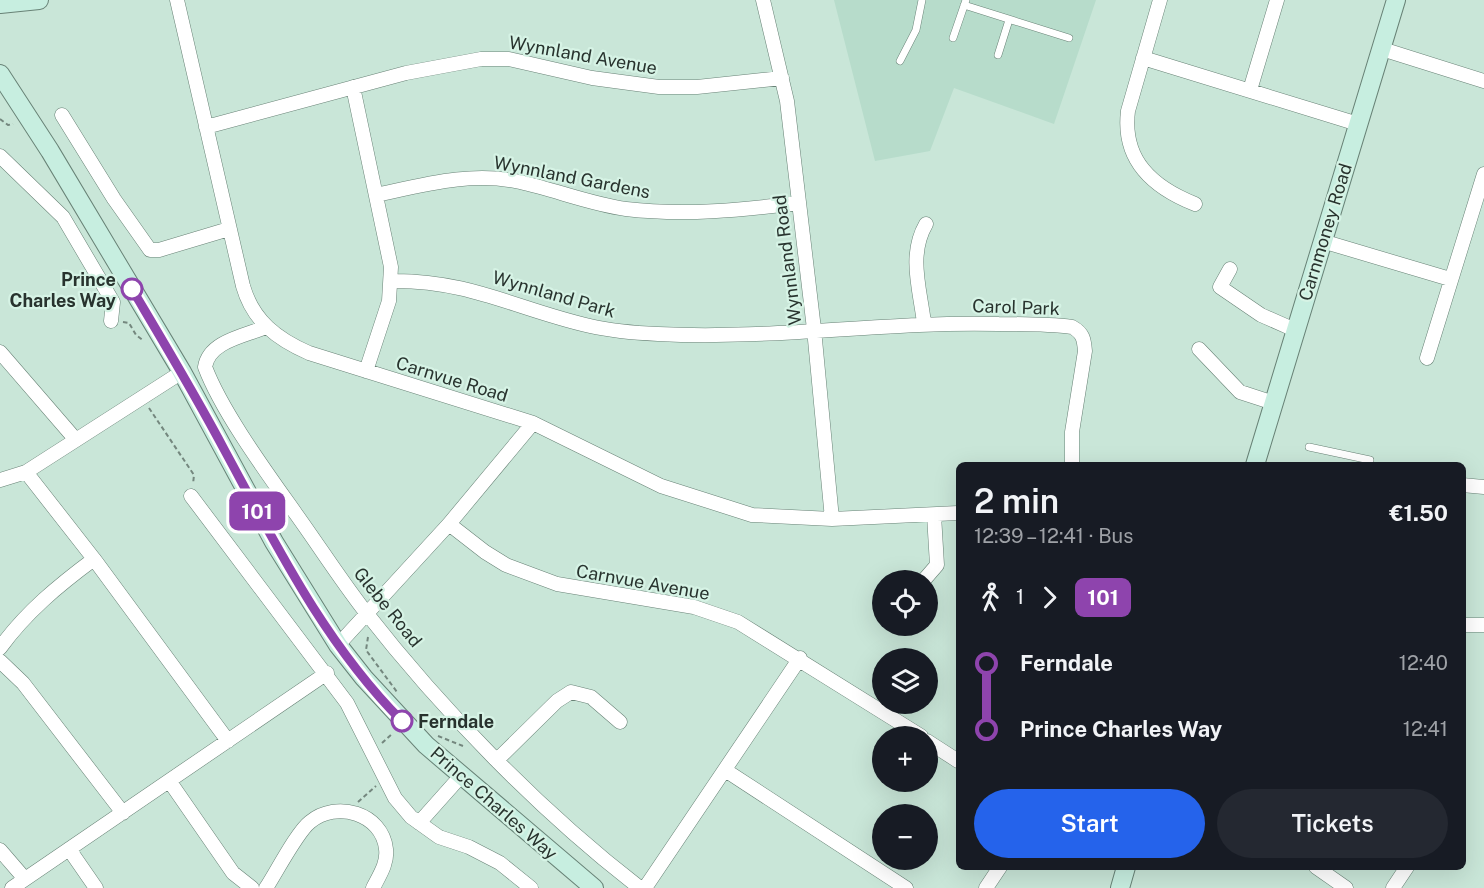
<!DOCTYPE html>
<html lang="en">
<head>
<meta charset="utf-8">
<style>
	:root { --surface:#171b24; --page:#242831; --text:#f1f3f6; --muted:#9ea1a6; --accent:#2563eb }
	body { margin:0; font-family:"Public Sans",sans-serif; background:var(--page); color:var(--text); height:100vh; display:flex; flex-direction:column; font-size:22px; white-space:nowrap }
	* { box-sizing:border-box; margin:0 }
	p { font-size:20px; color:var(--muted) }
	.icon { flex:none; width:33px; height:33px; fill:none; stroke:currentColor; stroke-width:2; stroke-linecap:round; stroke-linejoin:round }
	.map { position:relative; flex:1; overflow:hidden }
	.drawer { position:absolute; left:956px; top:462px; width:510px; height:408px; display:flex; flex-direction:column; background:var(--surface); border-radius:9px; box-shadow:0 6px 24px #0002 }
	.drawer>* { flex:none }
	.badge { padding:0 12px; border-radius:9px; font-size:21px; line-height:39px }
	.buttons { position:absolute; left:872px; top:570px; display:grid; gap:12px }
	.buttons a { display:grid; place-items:center; width:66px; height:66px; border-radius:50%; background:var(--surface); box-shadow:0 6px 24px #0002; font-size:30px }
	.map>.badge { position:absolute; translate:-50% -50%; box-shadow:0 0 0 3px #fff }
	.legs { display:flex; align-items:center; gap:9px; height:66px; padding:0 18px; font-size:20px }
	.legs p { margin-inline-start:auto }
	.overview { display:flex; align-items:center; justify-content:space-between; height:102px; padding:0 18px }
	h1 { font-size:33px; font-weight:600; line-height:45px }
	.button { display:flex; gap:12px; margin-top:auto; padding:12px 18px }
	.button a { flex:1; height:69px; border-radius:36px; background:var(--accent); color:#fff; font-size:24px; font-weight:600; line-height:69px; text-align:center }
	.button a+a { background:var(--page); color:var(--text) }
	ul { padding:0 18px; list-style:none }
	li { display:flex; align-items:center; gap:21px; height:66px; font-size:22px }
	li i { display:grid; place-items:center; width:9px; height:100%; margin:0 8px; background:currentColor }
	li i::after { content:''; width:15px; height:15px; margin:-8px; border:4px solid; border-radius:50%; background:var(--surface) }
	li p { margin-inline-start:auto }
	li:first-child i { background:linear-gradient(#0000 50%,currentColor 0) }
	li:last-child i { background:linear-gradient(currentColor 50%,#0000 0) }
	.map>svg:first-child { display:block }
</style>
</head>
<body>
<div class="map">
<svg width="1484" height="888" viewBox="0 0 1484 888">
	<rect width="100%" height="100%" fill="#c9e6d8"/>
	<path fill="#b7dccb" d="M834,0H1096L1054,124L954,88L930,151L875,161Z"/>
	<g fill="none" stroke-linecap="round" stroke-linejoin="round">
		<defs>
			<path id="lane" d="M964,5L1069,38
				M953,38L966,0
				M998,55L1009,20
				M900,61L916,30L922,0
				M1309,447L1370,460L1369,465"/>
			<path id="street" d="M177,0L243,286C253,321 277,339 309,353L533,423L661,486L752,515L832,519L958,513
				M763,0L787,101L814,329L832,519
				M1160,0L1128,111C1122,160 1152,187 1195,204
				M1382,49L1484,81
				M1143,58L1358,124
				M353,87L391,267L389,301L366,371
				M1250,90L1277,0
				M62,115L114,199L150,250H159L229,229
				M206,127L406,73L481,59H509L592,78L659,87H697L782,78
				M0,156L63,217L113,302L111,321
				M376,195C423,185 472,171 520,182C556,190 590,204 626,209C685,216 740,210 799,203
				M1322,241L1450,279
				M1230,269L1220,287L1261,315L1295,330
				M392,281C469,280 519,310 590,326C612,331 636,333 658,334C772,340 885,321 999,324C1023,324 1048,324 1072,327C1083,333 1084,339 1085,351L1072,432V465
				M924,323C920,289 908,255 926,224
				M266,327C245,336 209,341 205,367C222,412 267,473 296,514C319,546 340,579 364,610C442,710 540,811 640,888
				M1199,349L1240,392L1274,403
				M0,352L76,440
				M1427,358L1484,174
				M26,472L94,559L228,741
				M0,480L26,472L182,372
				M1462,485L1484,487
				M191,496L347,703L395,798L411,817L439,837L469,847L500,863L531,888
				M449,524L485,552L506,565L557,584L694,607L738,622L921,736
				M924,580L937,565L934,515
				M1462,625H1484
				M338,645L449,524L533,423
				M0,648C26,612 59,585 94,559
				M0,661L23,683L123,813
				M927,741L958,761
				M497,760L557,701L571,692L591,697L620,722
				M725,770L906,888
				M170,782L233,873L252,888
				M419,823L460,777
				M69,849L96,888
				M0,850L25,879
				M1316,867L1346,888
				M12,888L327,673
				M266,888C276,873 297,832 310,822C336,800 382,813 386,849C388,863 379,876 373,888
				M645,888L800,658
				M986,888L1000,867
				M1393,888L1407,867"/>
			<path id="secondary" d="M0,4L39,0
				M0,74L50,151L182,372L274,542L338,645L364,678L426,745L594,888
				M1255,465L1396,0
				M1120,888L1126,867"/>
		</defs>
		<use href="#lane" stroke="#688276" stroke-width="8"/>
		<use href="#street" stroke="#688276" stroke-width="15"/>
		<use href="#secondary" stroke="#688276" stroke-width="20"/>
		<path stroke="#74877e" stroke-width="2" stroke-dasharray="4.5 3" stroke-linecap="butt" d="M0,119L8,125L13,124
			M123,322L129,323L136,335L144,341
			M149,408L194,475L193,484
			M368,637L366,650L397,692
			M438,736L463,746
			M382,743L393,733
			M358,802L376,786"/>
		<use href="#lane" stroke="#fff" stroke-width="7"/>
		<use href="#street" stroke="#fff" stroke-width="14"/>
		<use href="#secondary" stroke="#c7eee0" stroke-width="18"/>
	</g>
	<g fill="none" stroke-linecap="round" stroke-linejoin="round">
		<defs>
			<path id="line-1" d="M132,289C164,343 196,396 225,451C276,545 325,644 402,721"/>
		</defs>
		<use href="#line-1" stroke="#fff" stroke-width="14"/>
		<use href="#line-1" stroke="#8e44ad" stroke-width="9"/>
	</g>
	<g fill="#fff" stroke="#8e44ad" stroke-width="3">
		<circle cx="132" cy="289" r="10"/>
		<circle cx="402" cy="721" r="10"/>
	</g>
	<g text-anchor="middle" dominant-baseline="central" stroke-width="4.5" stroke-linejoin="round" paint-order="stroke">
		<g font-size="18" fill="#28332e" stroke="#d6f3e5">
			<text transform="translate(583 55) rotate(10)">Wynnland Avenue</text>
			<text transform="translate(572 177) rotate(11)">Wynnland Gardens</text>
			<text transform="translate(1325 232) rotate(-73)">Carnmoney Road</text>
			<text transform="translate(787 260) rotate(-97)">Wynnland Road</text>
			<text transform="translate(554 294) rotate(16)">Wynnland Park</text>
			<text transform="translate(1016 307) rotate(2)">Carol Park</text>
			<text transform="translate(452 379) rotate(17)">Carnvue Road</text>
			<text transform="translate(643 582) rotate(10)">Carnvue Avenue</text>
			<text transform="translate(388 607) rotate(51)">Glebe Road</text>
			<text transform="translate(494 803) rotate(41)">Prince Charles Way</text>
		</g>
		<g font-size="18" font-weight="bold" fill="#28332e" stroke="#d6f3e5" text-anchor="end">
			<text x="116" y="279">Prince<tspan x="116" dy="21">Charles Way</tspan></text>
			<text x="418" y="721" text-anchor="start">Ferndale</text>
		</g>
	</g>
</svg>
<div class="buttons">
<a><svg class="icon" aria-label="locate" viewBox="0 0 24 24"><circle cx="12" cy="12" r="6"/><path d="M12 2v4M12 18v4M2 12h4M18 12h4"/></svg></a>
<a><svg class="icon" aria-label="layers" viewBox="0 0 24 24"><path d="M12 4l9 5-9 5-9-5zM3 14l9 5 9-5"/></svg></a>
<a>+</a>
<a>−</a>
</div>
<b class="badge" style="left:257px;top:511px;background:#8e44ad;color:#fff">101</b>
<section class="drawer">
<div class="overview"><div><h1>2 min</h1><p>12:39 – 12:41 · Bus</p></div><b>€1.50</b></div>
<div class="legs"><svg class="icon" aria-label="walk" viewBox="0 0 24 24"><circle cx="13" cy="4" r="2"/><path d="M13 8l-2 6 4 7M11 14l-3 7M7 12l3-4h3l4 4"/></svg>1<svg class="icon" aria-label="forward" viewBox="0 0 24 24"><path d="M9 5l7 7-7 7"/></svg><b class="badge" style="background:#8e44ad;color:#fff">101</b></div>
<ul>
<li><i style="color:#8e44ad"></i><b>Ferndale</b><p>12:40</p></li>
<li><i style="color:#8e44ad"></i><b>Prince Charles Way</b><p>12:41</p></li>
</ul>
<div class="button"><a>Start</a><a>Tickets</a></div>
</section>
</div>
</body>
</html>
